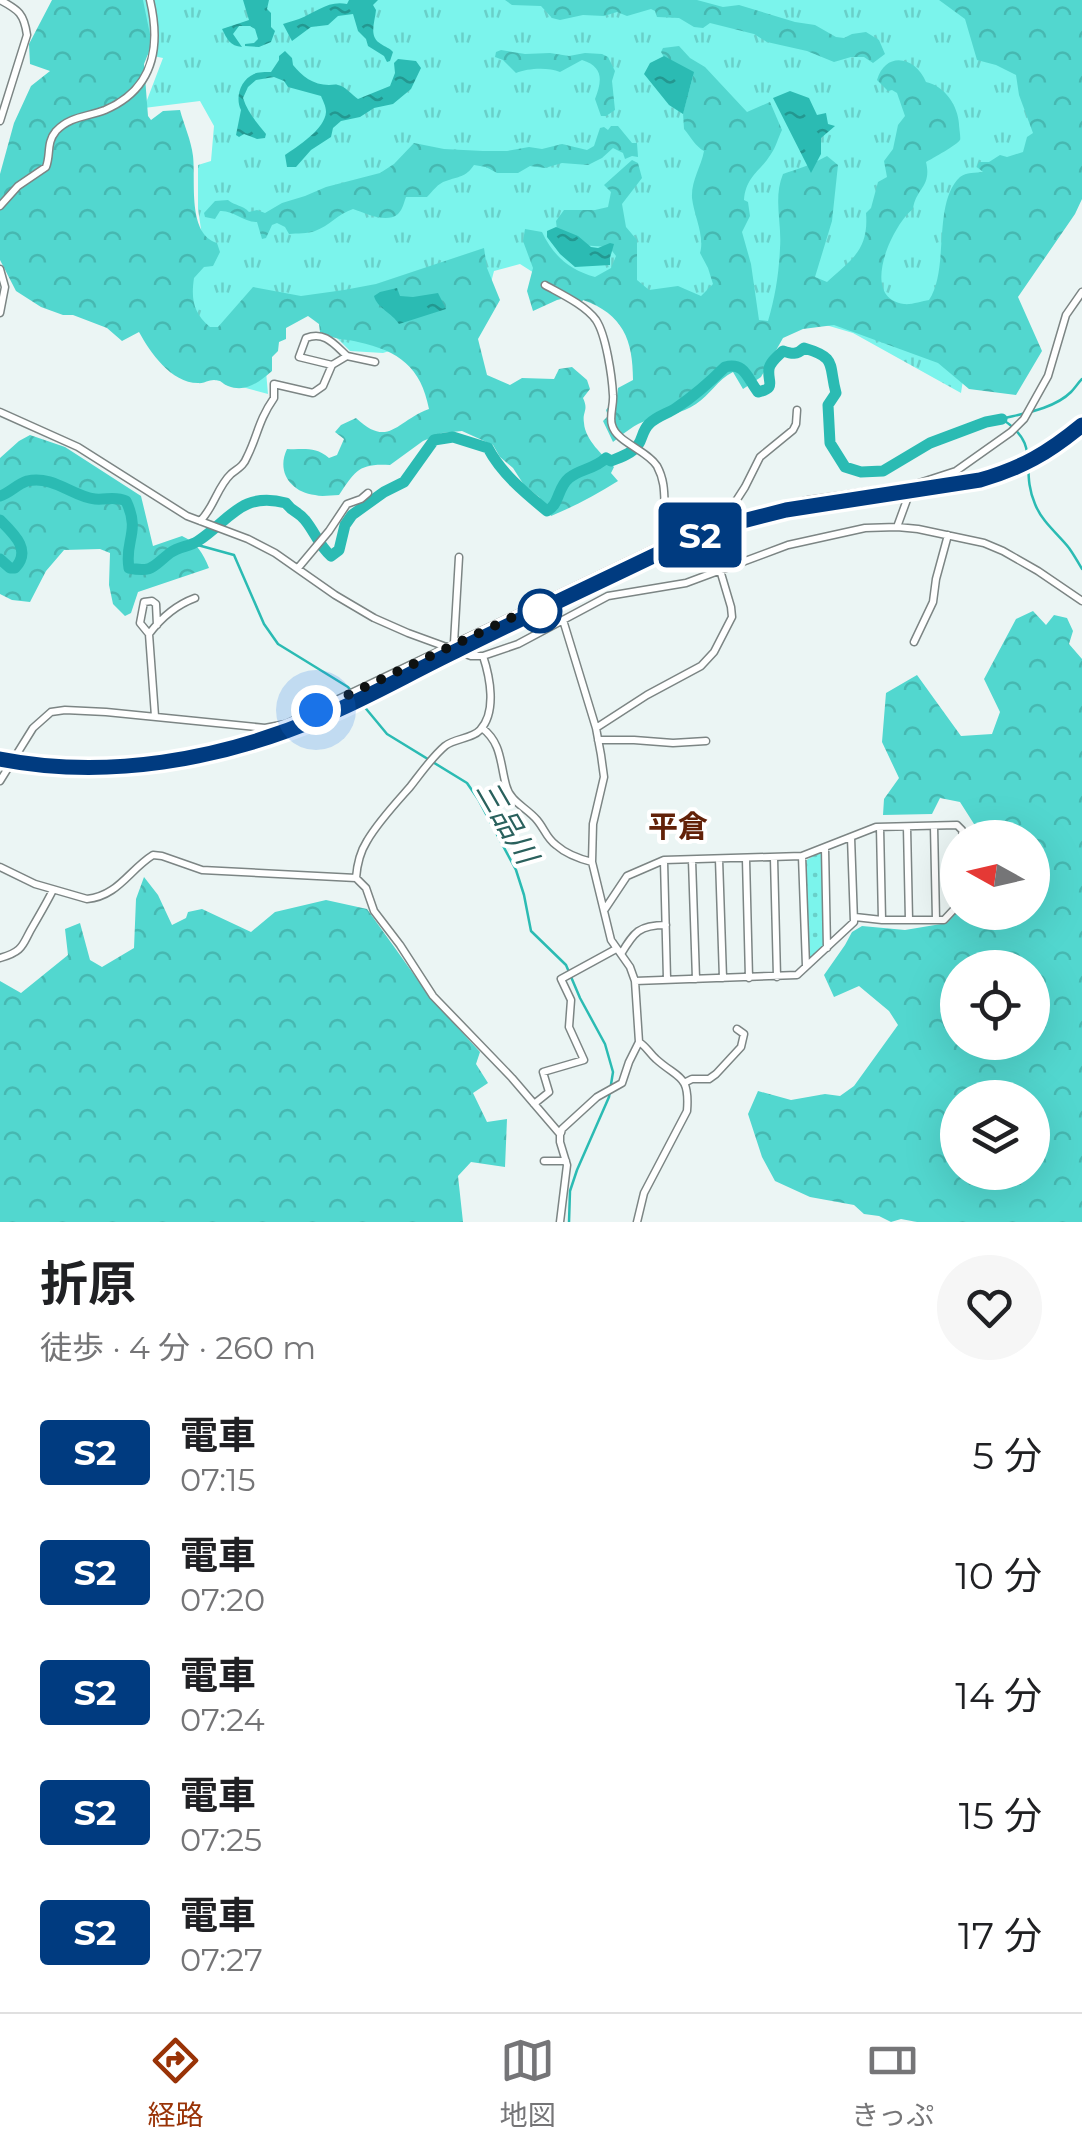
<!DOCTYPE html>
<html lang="ja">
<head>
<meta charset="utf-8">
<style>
	:root { --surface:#fff; --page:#f6f6f6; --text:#202124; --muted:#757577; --line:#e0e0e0; --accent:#993307 }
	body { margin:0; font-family:Montserrat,"Noto Sans JP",sans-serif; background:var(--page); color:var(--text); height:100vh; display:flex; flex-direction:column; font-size:38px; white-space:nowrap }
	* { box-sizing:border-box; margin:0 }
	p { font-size:32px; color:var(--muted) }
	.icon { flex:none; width:55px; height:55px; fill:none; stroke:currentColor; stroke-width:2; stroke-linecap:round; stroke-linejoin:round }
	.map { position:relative; height:1222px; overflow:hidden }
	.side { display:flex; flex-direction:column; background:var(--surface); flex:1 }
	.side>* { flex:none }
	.badge { padding:0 20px; border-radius:8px; font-size:35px; line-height:65px }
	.needle { width:65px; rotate:278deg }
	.tools { position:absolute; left:940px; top:820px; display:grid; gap:20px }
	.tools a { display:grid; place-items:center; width:110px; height:110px; border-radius:50%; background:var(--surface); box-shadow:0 10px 40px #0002; font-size:50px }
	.you { position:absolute; width:50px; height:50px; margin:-25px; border:8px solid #fff; border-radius:50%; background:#1a73e8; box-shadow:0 0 0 15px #1a73e833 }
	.map>.badge { position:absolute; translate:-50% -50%; box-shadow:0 0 0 5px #fff }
	.round { display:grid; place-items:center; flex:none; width:105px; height:105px; border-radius:52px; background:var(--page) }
	.head { display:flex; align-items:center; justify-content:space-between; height:170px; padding:0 40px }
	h1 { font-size:48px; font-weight:700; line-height:75px }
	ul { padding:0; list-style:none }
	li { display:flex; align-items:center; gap:30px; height:120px; padding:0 40px }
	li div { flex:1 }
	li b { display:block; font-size:38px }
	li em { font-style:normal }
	li .badge { min-width:110px; font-weight:700; text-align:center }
	.menu { display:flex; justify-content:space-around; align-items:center; height:140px; border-top:2px solid var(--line); background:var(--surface); font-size:28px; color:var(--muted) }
	.menu a { display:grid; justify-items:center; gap:5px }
	.menu .current { color:var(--accent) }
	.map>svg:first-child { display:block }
</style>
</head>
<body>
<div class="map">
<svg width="1082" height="1222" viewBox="0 0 1082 1222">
	<defs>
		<pattern id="grass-tufts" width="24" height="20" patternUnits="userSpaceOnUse" patternTransform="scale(2.5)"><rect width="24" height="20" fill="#7bf4ec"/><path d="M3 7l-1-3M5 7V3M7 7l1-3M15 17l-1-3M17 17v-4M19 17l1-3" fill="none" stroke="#69d0c9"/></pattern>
		<pattern id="forest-crowns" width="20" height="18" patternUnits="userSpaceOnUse" patternTransform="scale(2.5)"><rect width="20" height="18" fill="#52d7cf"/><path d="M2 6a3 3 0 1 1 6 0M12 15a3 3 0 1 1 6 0" fill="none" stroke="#46b8b1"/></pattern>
		<pattern id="park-dots" width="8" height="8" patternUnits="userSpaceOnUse" patternTransform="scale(2.5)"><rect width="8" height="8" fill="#7bf4ec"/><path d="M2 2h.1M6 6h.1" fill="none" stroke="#69d0c9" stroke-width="1.8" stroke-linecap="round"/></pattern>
		<pattern id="water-ripples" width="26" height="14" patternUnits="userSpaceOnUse" patternTransform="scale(2.5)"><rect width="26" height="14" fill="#2bbbb3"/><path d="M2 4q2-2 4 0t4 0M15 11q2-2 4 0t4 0" fill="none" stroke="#239790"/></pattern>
	</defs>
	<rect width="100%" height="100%" fill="#ebf5f4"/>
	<path fill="url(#grass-tufts)" d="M131,0H997L1072,38L975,303L961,393L853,333L785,313L739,338L612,294L564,292L520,264L494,271L485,306L465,327L383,353L350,351L313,314L262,326L268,394L187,372L156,344L205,256L198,209V165L211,161L214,126L200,101L144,108L163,58L138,53Z"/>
	<path fill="url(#forest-crowns)" fill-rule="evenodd" d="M52,0H143L152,44L144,64L148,116L151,120L163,111L180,110C184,125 191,140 193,156C196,181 187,234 217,243L220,252L213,266L204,267L194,278C191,299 193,313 210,327H218L253,287L301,296L344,290L376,284L484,248L487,268L500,300L478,339L487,375L510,385L522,378L554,379L559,369L572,367L587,380L590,389L583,398C589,411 582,411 584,423C585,440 603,455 614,467L611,473L618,481C596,495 575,506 551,516L539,497L524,485L513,468L500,457L493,445L462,431L442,433L423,441L390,465C359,463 355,471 339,495C331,495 322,497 315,495C291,492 276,472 287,449C304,450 315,446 329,458L337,455L344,439L335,432L341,425L356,418C389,449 396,421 429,409C421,367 399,351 358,342C342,338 338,341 320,332L319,324L308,316L286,328V339L279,342L278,351L272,357V371C259,382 246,393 228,386C219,382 224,381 214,380C208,380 203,384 198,383C171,383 150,352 139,332L122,341L107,328L73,315H63L41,307L16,291L0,260V174L14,123L31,86L50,71L30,64L29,44Z
		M505,0H697L723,7L739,5L795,22L815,25L836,37L844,38L852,34L866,32L879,40L885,54L873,63L864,57H851L834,62L807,51L767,42L754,34L710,23L703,28L694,27L679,18L657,17L655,11L651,9L627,16L617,12L604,16L583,15L560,20L552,18L541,6L512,5Z
		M939,0H1082V199L1075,214L1018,297L1042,351L1016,395L969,389L938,363L834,325L803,329L783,338L761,377L743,389L733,372C717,380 710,395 696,404C682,414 664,415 648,420C635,424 624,433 613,442L603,421L608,416L606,410L617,396L618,388L633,380C633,340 623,314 583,300L580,305L569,297L557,300L533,311L527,291L533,268L523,241L525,229L542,232C553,256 570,270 595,277L611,268L616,256L609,247L579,245L557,230L556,221L564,210H595L608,207L611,192L604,185L632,160L638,163L642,178L622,204L626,227L637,240V280L649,290L678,286L701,296L713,284L708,268L700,253C705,236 694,216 692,198C691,181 701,167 704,151C696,147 690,136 684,129L683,113L693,76L665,59L661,52L663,48L679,46L690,58L705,67L747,112L770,102L782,130C778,138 776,147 771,154C760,172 746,176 744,200L748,202L750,216L742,232L751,264L759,320L768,321C775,298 779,273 780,248C782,223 773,198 783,174C798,169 813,164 827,156L838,165L832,221L815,277L827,282C852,259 869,250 866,213L871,208L878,182L887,177L884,161L893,149L898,125L905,116L897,93L892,90L888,91L877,80C886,50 916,57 926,82C945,86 958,106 959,124C959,127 961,139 960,140C958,144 932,159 926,162C932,187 916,188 913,209C893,224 858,298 904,304C911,305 922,301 929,300C950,269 932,203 960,177C966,172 976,173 983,172L977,167L979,162H989L1000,155L1007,157L1023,152L1027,137L1033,133L1019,95L1016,75L996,65L977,60L965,19Z
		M501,50L525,54L550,53L569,56L585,53L602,54L608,57L615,71L612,81L615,110L606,116H601L595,99C602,81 604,67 582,60L560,72C548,67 528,68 516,73L503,60L495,57L496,52Z
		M611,126H618L632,143H637L638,157L632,156L625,159L623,153L613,148L602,158L588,165L562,163L545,168L530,166L518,173H497L486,167L474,165C465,178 459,176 446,181C438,183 432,192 427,197H406C404,202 403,209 398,214C386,224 365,213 353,209C338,214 329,226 315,231C307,234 298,233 289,234L285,227L277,223L272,225L266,238L262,239L257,222C243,222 233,210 220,211L215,219L205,217L204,213L215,201L228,200C235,206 243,205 249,212L257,210L265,213L282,203L305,196L326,187L380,173L394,164L414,143L444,149L483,151H507L529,147L542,149L562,144L587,150L594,146L600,128L604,127L608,130Z
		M30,435L65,447L141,496L153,546L182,536C197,543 203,553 209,568L138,592L131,613L125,616L113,604L109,585L110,553L100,549L64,550L46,571L30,602L12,600L0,594V458L19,441Z
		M1033,611L1046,625L1054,615L1067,618L1073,631L1069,644L1082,659V1222H917L901,1219L891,1222L879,1216L864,1214L854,1205L810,1197L775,1181L762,1157L748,1114L758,1091L791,1100L825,1094L840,1096L854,1086L898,1025L889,1011L859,986L834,997L824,975L845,945L852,932L862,926L905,930L947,923L957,912H1032V838L976,837L974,824L960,802L940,798L932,814L883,815L884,799L899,778L882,742L886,693L917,675L961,736L992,734L1000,712L984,679L1016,619ZM958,968H1032V1042H958ZM958,1098H1032V1172H958Z
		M144,877L158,895L172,925L186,918L188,912L202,909L251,932L275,912L326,900L367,909L430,997L480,1052L476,1064L488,1083L473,1093L487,1122L507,1119L505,1167L471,1162L458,1176L463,1222H0V981L21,993L68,955L65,929L80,923L90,960L102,967L134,948L136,899Z"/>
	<path fill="url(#park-dots)" d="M820,852L822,855L825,946L811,960L808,959L805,861Z"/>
	<path fill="url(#water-ripples)" d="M243,0H269L267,9L271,13V27L275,31L271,42L259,47L245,46V44L254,43L258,39L255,29L250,26H239L233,34L242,47C230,46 227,39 222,29L249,20Z
		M349,0H378L373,5L376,10C375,22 368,37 381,44C385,47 390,48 393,52L390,61L387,62L384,56L368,46L366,39L358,31L353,14L338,16L328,25L311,27L292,41L283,24C288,22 294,21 299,19C316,12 329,0 347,4Z
		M285,51L292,58L293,65C302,76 313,85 329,85C332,85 335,84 338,85C345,86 352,95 358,99L390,86L395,73L394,63L398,59L416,61L421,68L411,89L393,104L374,108L360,117L341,121L333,128L331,137L311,150L296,167H287L285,155C298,146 325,129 326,112C326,106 323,101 321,96L288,87L284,81L274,77L256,80L248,87L243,98C248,113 257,123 266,134L265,138L257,139L244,134L239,137L236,135L241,110C235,98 240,80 254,74C257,72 267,72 271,72L279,60V56Z
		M664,56L694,72L683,114L669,105L644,74L650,63Z
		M790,91L809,98L817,115L826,113L828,124L835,126L821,138V154L811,173L773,98Z
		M556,227L578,236L591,247L598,248L610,243L614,244L610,258V265L575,267L560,254L547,237V231Z
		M397,288L400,296L413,297L438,293L446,309L399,324C392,313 377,308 374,296L380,292Z"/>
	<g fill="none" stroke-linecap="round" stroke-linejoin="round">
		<path stroke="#2bbbb3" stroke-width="2.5" d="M1005,418C1026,413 1055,408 1071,392C1075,388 1078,383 1082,379
			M1002,419C1043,446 1019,467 1035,504C1042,522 1058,534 1069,548C1074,555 1078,562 1082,569
			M194,544L234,555L264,624L278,644L348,687L387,734L467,783L478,799L516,870L524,895L531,931L566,965L580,998L605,1044L613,1072L609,1097L577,1170L570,1191L569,1222"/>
		<path stroke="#2bbbb3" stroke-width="11" d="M0,496C10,493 17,484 27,481C54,475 73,497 95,499C107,500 115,496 126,501C141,532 124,541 129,568C153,573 153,566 170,553C179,546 189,547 198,541C230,520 241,491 286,503C292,512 299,512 305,520C315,532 319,546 331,556L339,550L345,525L352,515L384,492L404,482L434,440L453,437L488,448C501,473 525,493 547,511C560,504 557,488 569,478C580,469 595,469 606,458L611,461C619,458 633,453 638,445C643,438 642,431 649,424C657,416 667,414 676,408C694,396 710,382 725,367C745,362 747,378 758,392C777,388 767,382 769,369C770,362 778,356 783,351C792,354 797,355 804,348C838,358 828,364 836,393L828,405L830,443L845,467L861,472L883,471L930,443L986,422L1002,419
			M0,520C14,534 32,550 15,568H10L0,559"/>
		<defs>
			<path id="minor" d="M0,121L27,35C24,14 19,10 0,0
				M0,206L18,186L46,167C51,154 46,143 56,131C70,116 87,117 105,110C154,89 161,47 150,0
				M0,269L5,287L0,313
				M545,285C561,294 585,305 596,320C606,335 612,376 613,395C614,404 609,417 612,425C616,442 647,450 657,466C671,492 658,512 672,540
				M332,365L347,356L375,362
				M0,412L78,447L187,516L248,539L275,553L335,595L374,618L408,633L471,656H483L518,644L608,596L686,583L788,545L865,528L897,527L918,529L984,543L1003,551L1038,571L1082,601
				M725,518L745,487L760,457L793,430L796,424L797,410
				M200,521C214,508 217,487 231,474C238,468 243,467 247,457C258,435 258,421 274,398V384L313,393L323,386L332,365L299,357L306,338C325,331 334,344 347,356
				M897,527L912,486
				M298,568L329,531L347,504L361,499L368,493
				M149,634L140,623L144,602L152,601L156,604L157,625
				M914,642L933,602L936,579L948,535
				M454,643L459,557
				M155,716L149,634C161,618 176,605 195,598
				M482,728C502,743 500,764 506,785C510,802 526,807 537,820C544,828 547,839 556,845C565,853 580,859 592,862
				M596,728L647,695L701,666L714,652L732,617L731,607L720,570
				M598,740H634L673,743L706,741
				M0,781L33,728L51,712L65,710L106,712L265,728L286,724L672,540L724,519L809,500L913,485L956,471L1011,432L1024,419L1048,376L1066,315L1082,292
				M934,826L936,920
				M880,827L882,920
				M907,827L909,920
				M825,848L827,948
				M802,856L806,966
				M774,858L777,977
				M719,859L723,978
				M746,859L749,978
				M692,860L696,979
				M664,861L667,979
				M0,867L35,884L87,899C118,896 129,870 153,855L162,856L202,870L356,878L366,888L374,911L400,945L433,996L512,1078L560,1134V1142L567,1165L560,1222
				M356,878C357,865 360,852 367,841C378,822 395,804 410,787C421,773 432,757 445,746C455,738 472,739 480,730C497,712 490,677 483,656
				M605,909L627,876L664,860L802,856L876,827L957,825L962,830L963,838
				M855,917L882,920H944L958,905
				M621,954C634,932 639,925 666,925
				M0,958C25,951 22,944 33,926C40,914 47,902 53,890
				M635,981L797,975L854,922L851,837
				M684,1083L692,1079H709L716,1074L741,1047L744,1034L737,1029
				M534,1104L549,1092L543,1072L584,1060L569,1027L571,1000L561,979L616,949
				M561,1133L562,1129L597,1097L622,1083L629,1062L639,1042L635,981L630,967L611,940L592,862L593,824L604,777L601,755L596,728L563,620
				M544,1161H566
				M637,1222L644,1193L687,1111C690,1074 678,1079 656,1059C649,1053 647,1047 639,1042"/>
		</defs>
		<use href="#minor" stroke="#7c8584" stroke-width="9"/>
		<use href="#minor" stroke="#fff" stroke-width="6"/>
		<defs>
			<path id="rail" d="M0,759C94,777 195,765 284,732C343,711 399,679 455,651C528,616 602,581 674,546L739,522L786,510L980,481C1022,468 1048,453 1082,425"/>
		</defs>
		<use href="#rail" stroke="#838a8a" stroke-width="6"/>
		<use href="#rail" stroke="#fff" stroke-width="2.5" stroke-dasharray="8" stroke-linecap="butt"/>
	</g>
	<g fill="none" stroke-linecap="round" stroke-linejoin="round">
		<defs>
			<path id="line" d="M0,759C107,780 220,760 319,718C366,699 410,673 456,651C528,615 602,581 674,546L739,522L786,510L980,480C1022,468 1048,453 1082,425"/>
		</defs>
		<use href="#line" stroke="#fff" stroke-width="22"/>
		<use href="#line" stroke="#003b80" stroke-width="15"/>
		<path stroke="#0e1111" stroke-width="10" stroke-dasharray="0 18" d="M316,710L530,609L540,611"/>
	</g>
	<circle fill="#fff" stroke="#003b80" stroke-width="5" cx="540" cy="611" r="20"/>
	<g text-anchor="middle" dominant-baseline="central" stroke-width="8" stroke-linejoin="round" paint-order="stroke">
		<g font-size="30" font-style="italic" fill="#2a615d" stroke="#fff">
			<text transform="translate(507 822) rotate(60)">三品川</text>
		</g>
		<g font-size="30" font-weight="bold" fill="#622108" stroke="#fff">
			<text x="678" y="826">平倉</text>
		</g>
	</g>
</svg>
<div class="tools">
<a><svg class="needle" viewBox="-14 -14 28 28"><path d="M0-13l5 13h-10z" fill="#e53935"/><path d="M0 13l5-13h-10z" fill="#757577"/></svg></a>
<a><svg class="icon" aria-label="locate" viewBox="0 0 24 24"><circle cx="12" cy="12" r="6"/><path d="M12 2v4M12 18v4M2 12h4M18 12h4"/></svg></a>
<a><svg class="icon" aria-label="layers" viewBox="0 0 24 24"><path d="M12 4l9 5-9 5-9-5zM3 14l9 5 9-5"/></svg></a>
</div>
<div class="you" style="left:316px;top:710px"></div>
<b class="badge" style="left:700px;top:535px;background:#003b80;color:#fff">S2</b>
</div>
<section class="side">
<div class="head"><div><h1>折原</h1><p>徒歩 · 4 分 · 260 m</p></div><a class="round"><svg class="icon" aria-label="heart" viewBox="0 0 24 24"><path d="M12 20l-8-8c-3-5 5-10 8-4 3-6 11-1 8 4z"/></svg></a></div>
<ul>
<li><span class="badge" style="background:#003b80;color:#fff">S2</span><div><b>電車</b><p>07:15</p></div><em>5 分</em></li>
<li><span class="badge" style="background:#003b80;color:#fff">S2</span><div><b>電車</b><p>07:20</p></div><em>10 分</em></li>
<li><span class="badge" style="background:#003b80;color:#fff">S2</span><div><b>電車</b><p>07:24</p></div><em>14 分</em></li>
<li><span class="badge" style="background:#003b80;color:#fff">S2</span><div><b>電車</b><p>07:25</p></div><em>15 分</em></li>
<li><span class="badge" style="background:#003b80;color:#fff">S2</span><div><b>電車</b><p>07:27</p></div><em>17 分</em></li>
</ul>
</section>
<nav class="menu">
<a class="current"><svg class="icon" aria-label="directions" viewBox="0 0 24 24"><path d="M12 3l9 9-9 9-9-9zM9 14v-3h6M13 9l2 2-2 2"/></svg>経路</a>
<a><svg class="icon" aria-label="map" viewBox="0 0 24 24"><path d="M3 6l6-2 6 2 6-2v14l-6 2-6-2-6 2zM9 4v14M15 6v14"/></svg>地図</a>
<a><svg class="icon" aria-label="tickets" viewBox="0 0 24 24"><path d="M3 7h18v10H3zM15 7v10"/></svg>きっぷ</a>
</nav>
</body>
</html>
